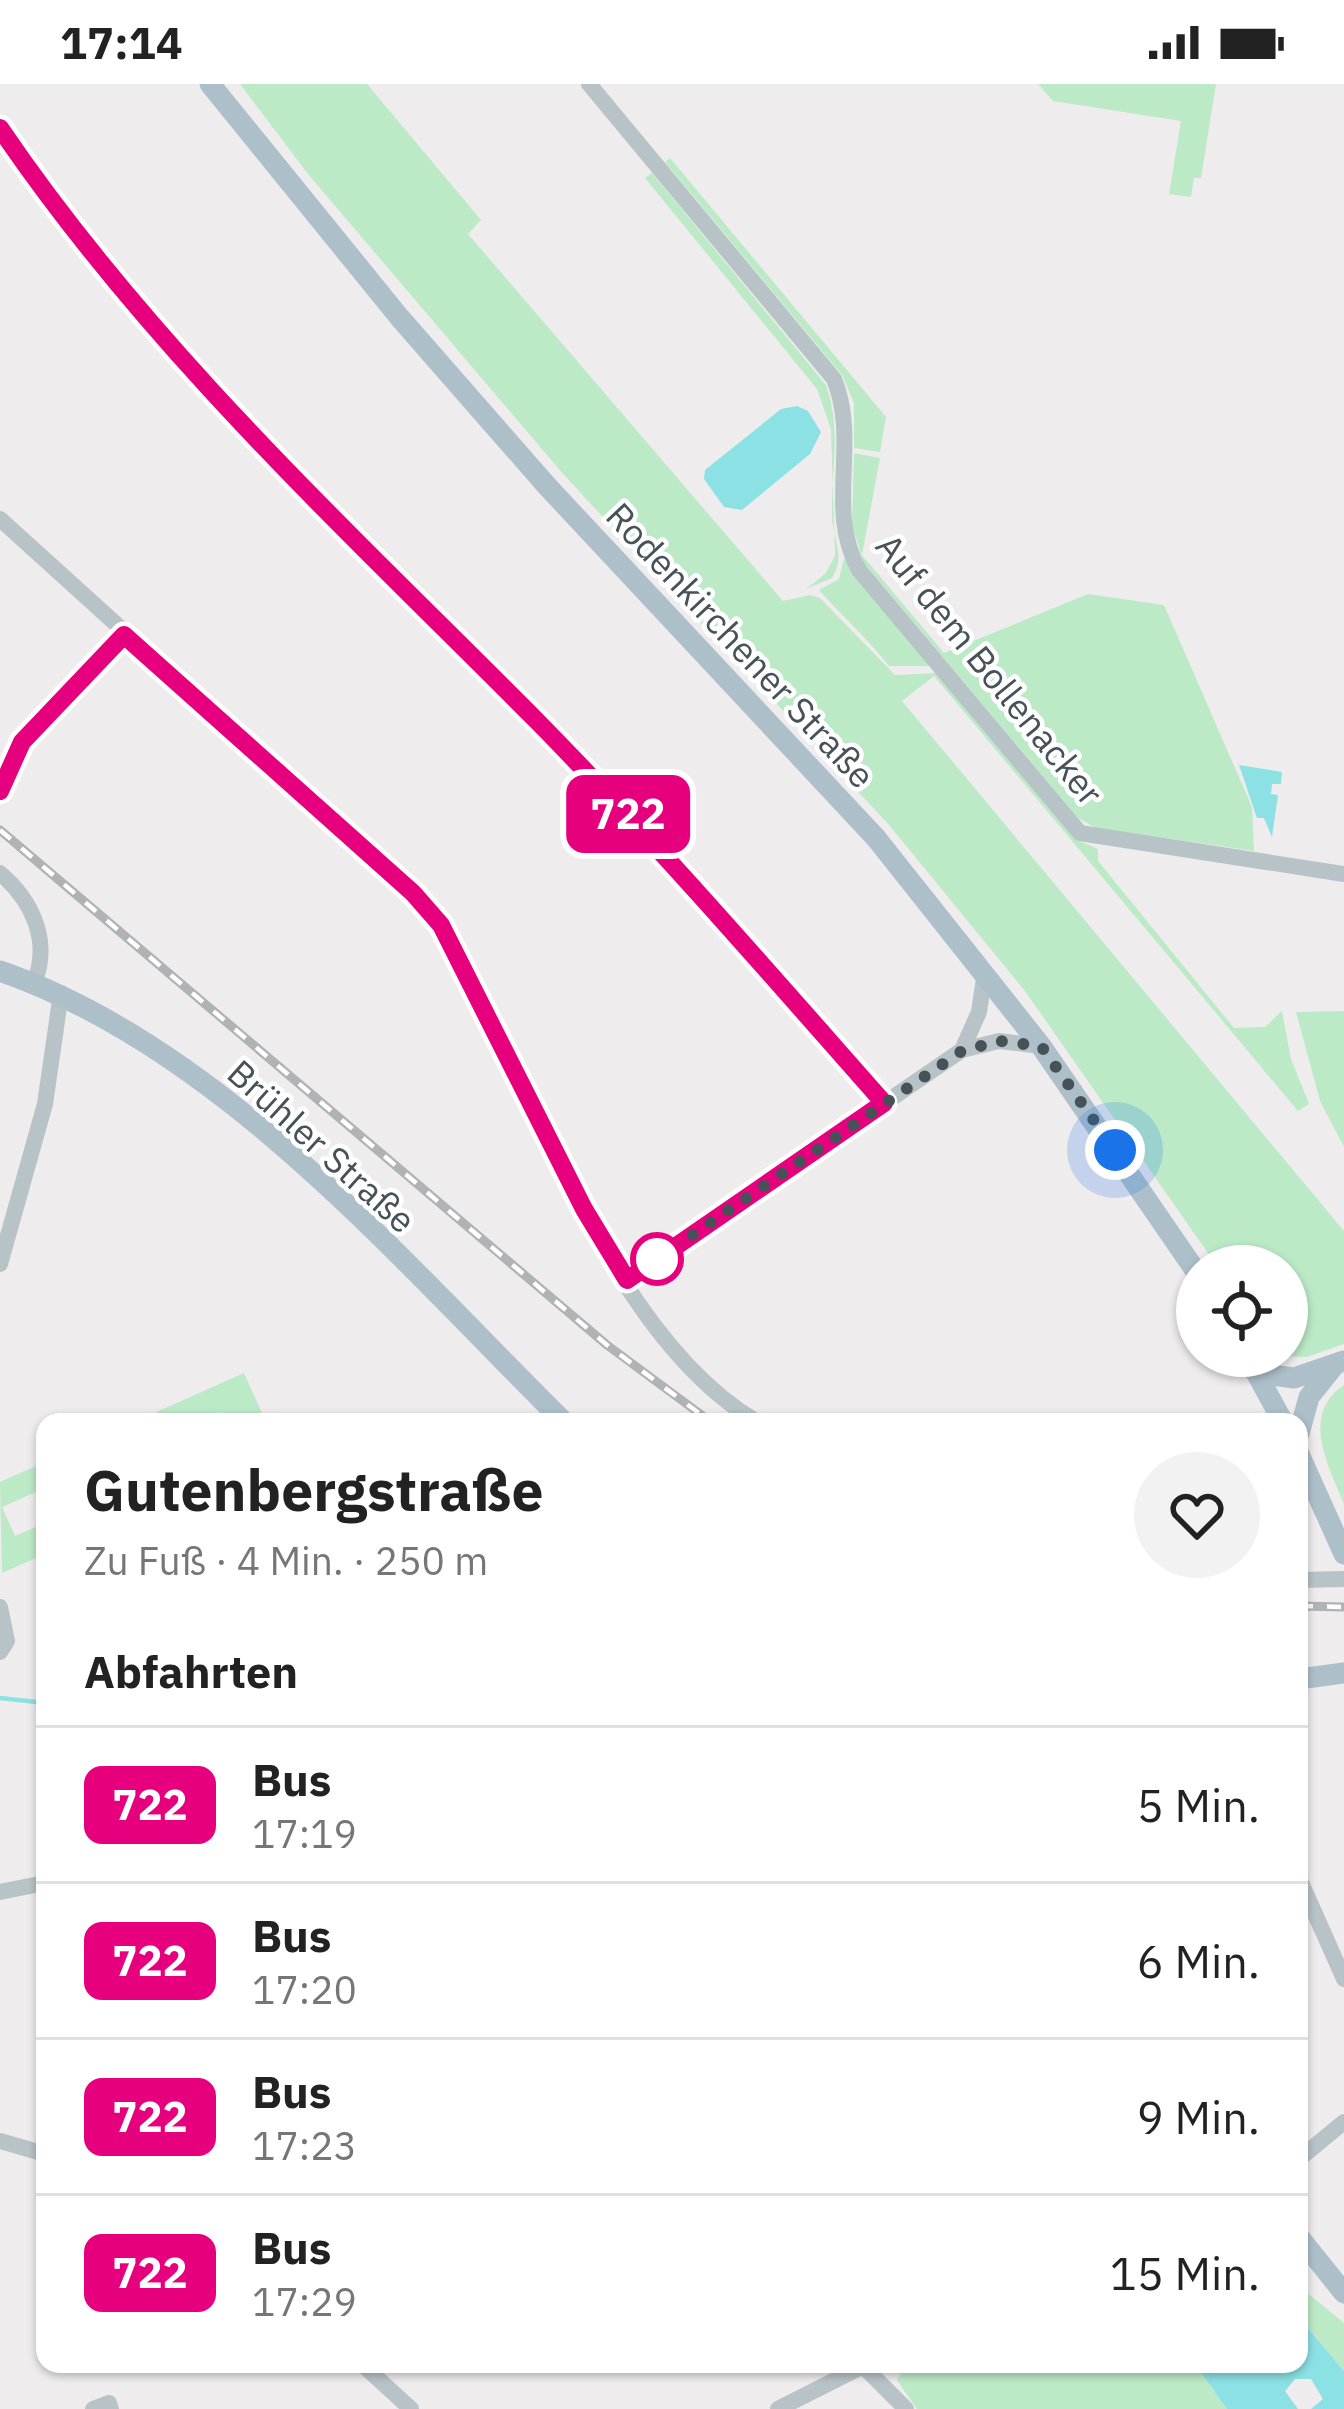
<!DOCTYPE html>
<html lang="de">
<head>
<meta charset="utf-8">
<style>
	:root { --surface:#fff; --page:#f2f2f2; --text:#222; --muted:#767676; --line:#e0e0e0 }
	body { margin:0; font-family:"IBM Plex Sans",sans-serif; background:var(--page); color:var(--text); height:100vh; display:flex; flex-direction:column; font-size:45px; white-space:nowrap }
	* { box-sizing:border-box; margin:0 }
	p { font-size:39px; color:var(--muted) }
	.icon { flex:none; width:66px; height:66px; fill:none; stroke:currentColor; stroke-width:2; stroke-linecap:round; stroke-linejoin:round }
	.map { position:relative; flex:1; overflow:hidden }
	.drawer { position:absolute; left:36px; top:1329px; width:1272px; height:960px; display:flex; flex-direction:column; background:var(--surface); border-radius:24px; box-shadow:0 3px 9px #0004 }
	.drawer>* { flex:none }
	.badge { padding:0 24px; border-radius:18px; font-size:42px; line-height:78px }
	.buttons { position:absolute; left:1176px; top:1161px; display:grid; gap:24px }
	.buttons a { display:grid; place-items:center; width:132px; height:132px; border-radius:50%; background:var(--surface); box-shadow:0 3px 9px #0004; font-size:60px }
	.you { position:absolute; width:60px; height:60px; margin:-30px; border:9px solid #fff; border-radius:50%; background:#1a73e8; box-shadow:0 0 0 18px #1a73e833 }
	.map>.badge { position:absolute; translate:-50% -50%; box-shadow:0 0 0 6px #fff }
	h2 { padding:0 48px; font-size:45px; line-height:108px }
	.round { display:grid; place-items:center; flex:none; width:126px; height:126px; border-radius:63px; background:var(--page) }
	.headline { display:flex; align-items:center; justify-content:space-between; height:204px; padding:0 48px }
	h1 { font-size:57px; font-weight:700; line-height:90px }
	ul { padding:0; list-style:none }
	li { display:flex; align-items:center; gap:36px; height:156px; padding:0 48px; border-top:3px solid var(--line) }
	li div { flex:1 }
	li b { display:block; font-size:45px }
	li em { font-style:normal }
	li .badge { min-width:132px; font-weight:700; text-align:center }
	.status { display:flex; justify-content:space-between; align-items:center; height:84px; padding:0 60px; background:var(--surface); direction:ltr }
	.status svg { height:33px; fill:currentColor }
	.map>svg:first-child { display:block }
</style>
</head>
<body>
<div class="status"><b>17:14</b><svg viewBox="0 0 49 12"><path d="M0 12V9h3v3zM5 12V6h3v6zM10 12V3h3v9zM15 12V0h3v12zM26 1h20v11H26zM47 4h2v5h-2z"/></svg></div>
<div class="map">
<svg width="1344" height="2325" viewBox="0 0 1344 2325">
	<rect width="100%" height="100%" fill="#efeced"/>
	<path fill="#bceac7" d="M240,0H367L481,136L468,150L783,517L810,511L820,514L895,591L937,589L1077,756L1098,765V777L1234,944L1265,943L1282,927L1291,975L1309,1020L1298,1027L934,592L902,617L1344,1147V1260L1307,1273L1287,1272V1182H1217L1025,907L889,741L564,391L308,90Z
		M1038,0H1216L1201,94H1194L1191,113L1169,110L1181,37L1053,17Z
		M670,74L886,333L880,368L854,364V319L842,291L665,78Z
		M652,89L826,301C842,347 831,385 832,432C833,457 846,471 832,494L806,505L825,490L835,472L831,345L817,305L645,94Z
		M854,369L880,374L862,471L944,569L1088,510L1164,521L1252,723L1254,767L1096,744L1078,734L864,479L852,441Z
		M844,474L854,490L931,582H889C867,554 842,532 819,506L839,495Z
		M1344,927V1063L1320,1017L1296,928Z
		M244,1289L266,1338H227L222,1328L199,1338H134Z
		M1344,1301V1420C1328,1381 1300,1331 1344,1301Z
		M45,1378V1404L2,1423L15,1452L45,1439V1470L2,1489L0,1398Z
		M1299,2202L1344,2239V2287L1299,2234Z
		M906,2280H1195L1227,2325H917L897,2296Z"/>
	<path fill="#8ce1e4" d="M797,322L808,327L821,348L810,370L742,426L724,423L704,395L705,386L781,325Z
		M1239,681L1282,688L1281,700H1272L1271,710L1278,711L1272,753L1264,734H1257Z
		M1299,2234L1344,2287V2325H1311L1323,2315L1311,2295H1295L1285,2307L1298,2325H1227L1195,2280H1299Z"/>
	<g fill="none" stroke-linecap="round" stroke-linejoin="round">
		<path stroke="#8ce1e4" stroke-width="4.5" d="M0,1614L45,1619"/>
		<path stroke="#b8c3c8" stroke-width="16" d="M589,0L834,295C860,359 825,425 859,486L1080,749L1344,790
			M0,44C150,265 349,447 536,636C657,759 770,890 884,1019
			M0,435L413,809L441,841C532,991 602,1246 757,1338
			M0,706L22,658L124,551
			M0,789C33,817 51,858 34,899
			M962,966L979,928L985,888
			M0,1180L45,1020L61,909
			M627,1196L962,966L999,957L1041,962
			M1299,1496L1344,1495
			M0,1523L7,1557L0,1568
			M1299,1794L1344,1895
			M0,1808L45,1799
			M0,2057L45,2070
			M1299,2075L1344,2038
			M362,2280L411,2325
			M861,2280L906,2325
			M93,2325L109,2319L111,2325
			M778,2325L867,2280"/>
		<path stroke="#adc0ca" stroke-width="21" d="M210,0L400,234L547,402L876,754L1041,962L1197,1189
			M0,887C222,964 400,1176 564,1338
			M1247,1272L1283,1338
			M1257,1289L1294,1294L1344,1277
			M1299,1350L1309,1313L1333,1283
			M1299,1370L1344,1470
			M1299,1595L1344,1589
			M1299,2153L1344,2209"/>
		<defs>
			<path id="rail" d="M0,746L607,1261L711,1338
				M1299,1522L1344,1523"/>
		</defs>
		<use href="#rail" stroke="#afb3b6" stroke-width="9"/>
		<use href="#rail" stroke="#fff" stroke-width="4.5" stroke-dasharray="14" stroke-linecap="butt"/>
	</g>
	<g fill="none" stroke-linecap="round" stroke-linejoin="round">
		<defs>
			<path id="line" d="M0,44C150,265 348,447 536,636C657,759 770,890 884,1019L627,1196L584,1125L441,841L413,809L124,551L22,658L0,707"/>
		</defs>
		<use href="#line" stroke="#fff" stroke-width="27"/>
		<use href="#line" stroke="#e6007e" stroke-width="18"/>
		<path stroke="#465258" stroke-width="12" stroke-dasharray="0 21.6" d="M657,1175L962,967L999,957L1041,962L1115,1066"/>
	</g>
	<circle fill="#fff" stroke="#e6007e" stroke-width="6" cx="657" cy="1175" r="24"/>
	<g text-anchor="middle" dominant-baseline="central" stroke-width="9" stroke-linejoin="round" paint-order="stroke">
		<g font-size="36" fill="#465258" stroke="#fff">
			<text transform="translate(741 561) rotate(47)">Rodenkirchener Straße</text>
			<text transform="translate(990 585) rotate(51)">Auf dem Bollenacker</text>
			<text transform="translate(322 1062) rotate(42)">Brühler Straße</text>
		</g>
	</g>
</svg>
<div class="buttons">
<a><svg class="icon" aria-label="locate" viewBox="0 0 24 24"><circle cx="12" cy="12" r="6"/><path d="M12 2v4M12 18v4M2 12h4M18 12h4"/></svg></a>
</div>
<div class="you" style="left:1115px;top:1066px"></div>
<b class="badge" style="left:628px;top:730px;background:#e6007e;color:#fff">722</b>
<section class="drawer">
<div class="headline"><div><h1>Gutenbergstraße</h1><p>Zu Fuß · 4 Min. · 250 m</p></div><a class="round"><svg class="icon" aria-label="heart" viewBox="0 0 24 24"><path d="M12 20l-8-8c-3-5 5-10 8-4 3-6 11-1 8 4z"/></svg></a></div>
<h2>Abfahrten</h2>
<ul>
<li><span class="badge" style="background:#e6007e;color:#fff">722</span><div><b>Bus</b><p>17:19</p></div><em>5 Min.</em></li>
<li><span class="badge" style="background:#e6007e;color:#fff">722</span><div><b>Bus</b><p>17:20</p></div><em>6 Min.</em></li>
<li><span class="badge" style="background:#e6007e;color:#fff">722</span><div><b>Bus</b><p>17:23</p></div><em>9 Min.</em></li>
<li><span class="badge" style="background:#e6007e;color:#fff">722</span><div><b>Bus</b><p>17:29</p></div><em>15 Min.</em></li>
</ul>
</section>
</div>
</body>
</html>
